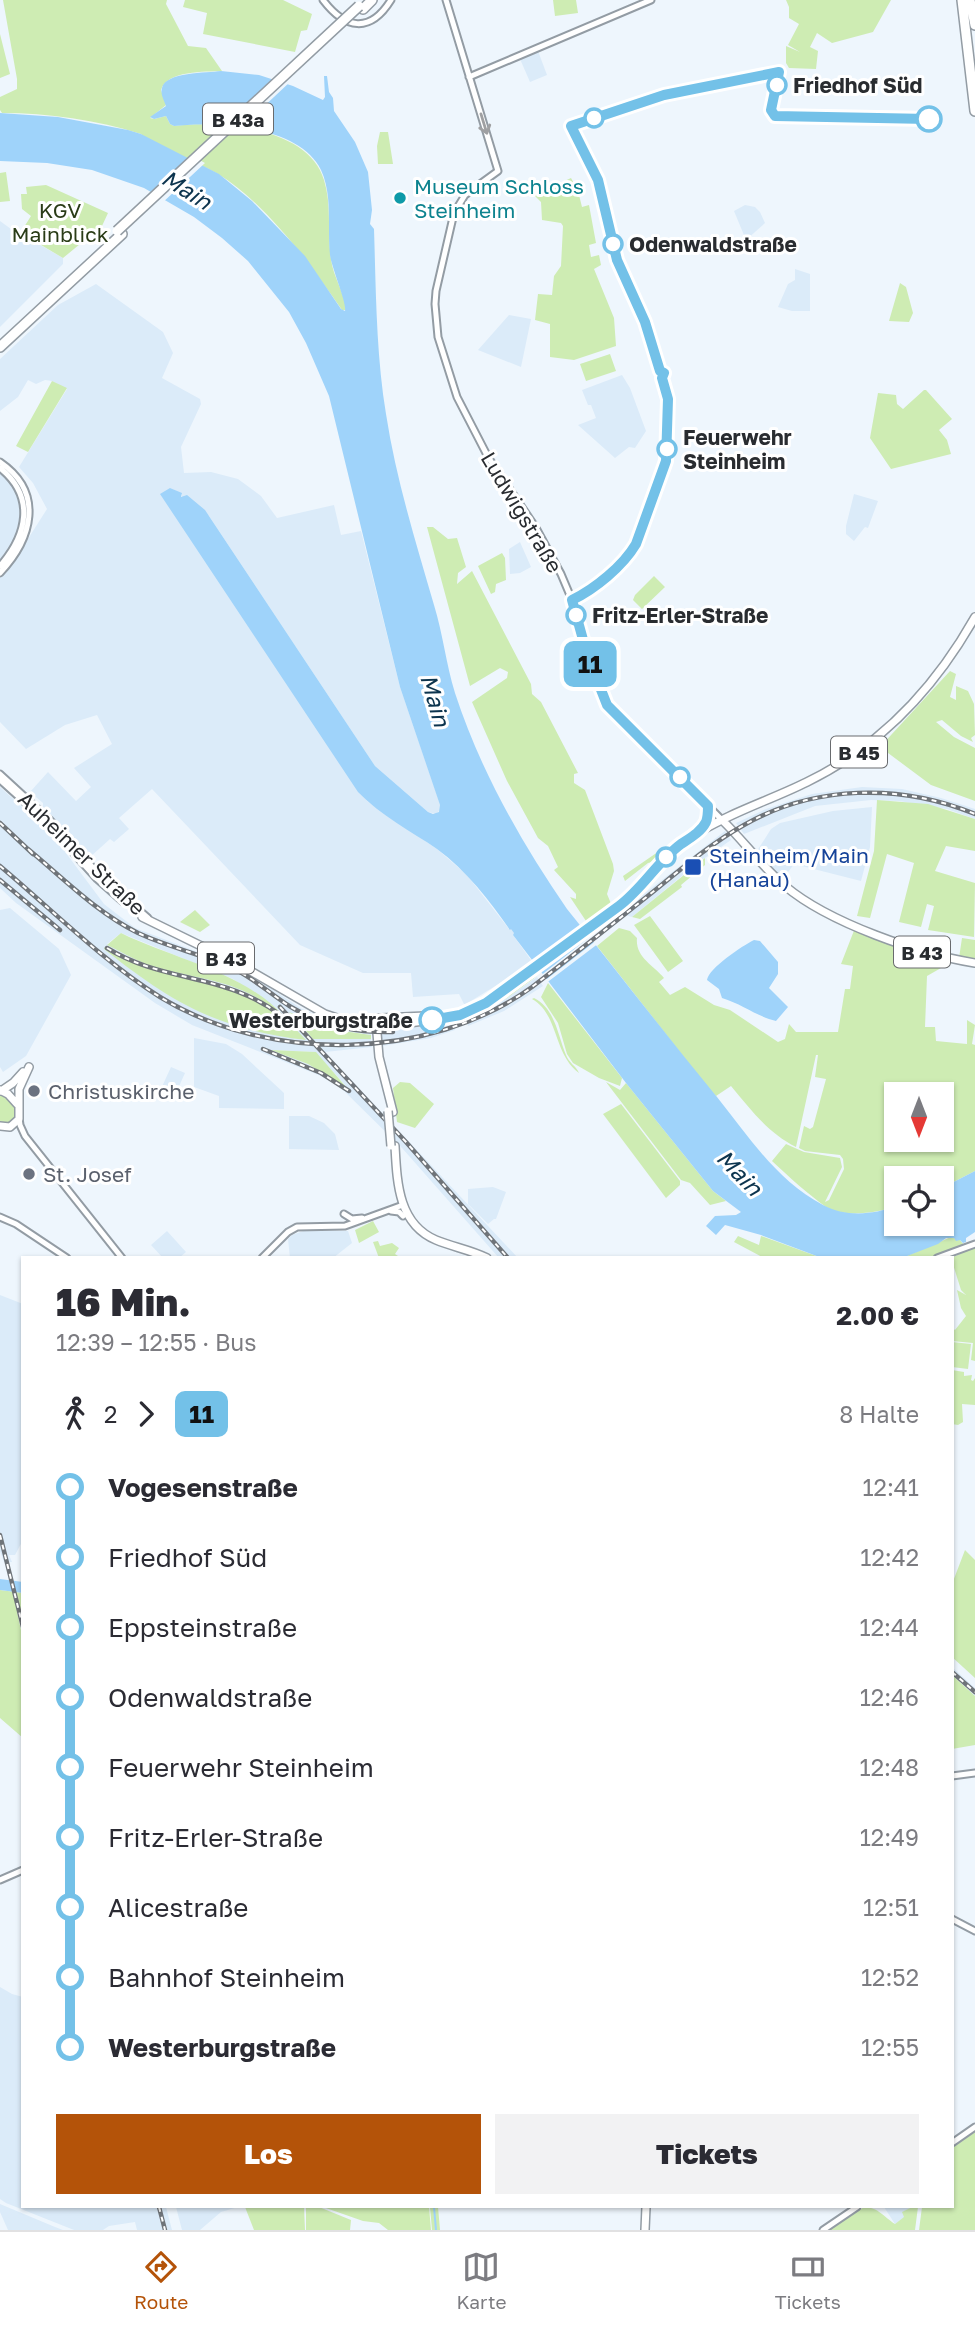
<!DOCTYPE html>
<html lang="de">
<head>
<meta charset="utf-8">
<style>
	:root { --surface:#fff; --page:#f2f2f3; --text:#2b2b33; --muted:#7c7c81; --line:#e1e1e2; --accent:#b45309 }
	body { margin:0; font-family:"Golos Text",sans-serif; background:var(--page); color:var(--text); height:100vh; display:flex; flex-direction:column; font-size:26px; white-space:nowrap }
	* { box-sizing:border-box; margin:0 }
	p { font-size:23px; color:var(--muted) }
	.icon { flex:none; width:38px; height:38px; fill:none; stroke:currentColor; stroke-width:2; stroke-linecap:round; stroke-linejoin:round }
	.map { position:relative; flex:1; overflow:hidden }
	.details { position:absolute; left:21px; top:1256px; width:933px; height:952px; display:flex; flex-direction:column; background:var(--surface); border-radius:0px; box-shadow:0 2px 5px #0004 }
	.details>* { flex:none }
	.badge { padding:0 14px; border-radius:10px; font-size:24px; line-height:46px }
	.needle { width:46px; rotate:180deg }
	.tools { position:absolute; left:884px; top:1082px; display:grid; gap:14px }
	.tools a { display:grid; place-items:center; width:70px; height:70px; border-radius:0px; background:var(--surface); box-shadow:0 2px 5px #0004; font-size:35px }
	.map>.badge { position:absolute; translate:-50% -50%; box-shadow:0 0 0 4px #fff }
	.legs { display:flex; align-items:center; gap:10px; height:77px; padding:0 35px; font-size:23px }
	.legs p { margin-inline-start:auto }
	.overview { display:flex; align-items:center; justify-content:space-between; height:119px; padding:0 35px }
	h1 { font-size:38px; font-weight:800; line-height:52px }
	.button { display:flex; gap:14px; margin-top:auto; padding:14px 35px }
	.button a { flex:1; height:80px; border-radius:0px; background:var(--accent); color:#fff; font-size:28px; font-weight:800; line-height:80px; text-align:center }
	.button a+a { background:var(--page); color:var(--text) }
	ul { padding:0 35px; list-style:none }
	li { display:flex; align-items:center; gap:24px; height:70px; font-size:26px }
	li i { display:grid; place-items:center; width:10px; height:100%; margin:0 9px; background:currentColor }
	li i::after { content:''; width:18px; height:18px; margin:-9px; border:5px solid; border-radius:50%; background:var(--surface) }
	li p { margin-inline-start:auto }
	li:first-child i { background:linear-gradient(#0000 50%,currentColor 0) }
	li:last-child i { background:linear-gradient(currentColor 50%,#0000 0) }
	.tabs { display:flex; justify-content:space-around; align-items:center; height:98px; border-top:2px solid var(--line); background:var(--surface); font-size:19px; color:var(--muted) }
	.tabs a { display:grid; justify-items:center; gap:4px }
	.tabs .active { color:var(--accent) }
	.map>svg:first-child { display:block }
</style>
</head>
<body>
<div class="map">
<svg width="975" height="2230" viewBox="0 0 975 2230">
	<rect width="100%" height="100%" fill="#eef6fd"/>
	<path fill="#dbebf9" fill-rule="evenodd" d="M538,51L547,75L530,82L520,59Z
		M745,205L755,207L760,212L765,223L746,240L734,211Z
		M0,221L33,245L35,242L63,258V264L0,327Z
		M795,269L810,274V311H792L778,307L788,284L795,280Z
		M96,284L163,332L173,353L162,378L200,399L201,404L181,447L184,473L211,472L238,479L261,496L277,518L334,505L341,535L361,531L400,687L440,804L441,809L436,814L428,812L375,766L209,516L182,497V494L170,488L367,801L437,849L467,875L509,929L511,928L515,933L513,935L533,963L466,1004H464L459,994L413,997L411,973H363L300,945L152,789L119,818L129,829L114,842L110,839L89,858L43,808V803L30,792L48,772L76,801L91,787L74,768L112,744L97,715L65,725L26,749L0,722V472L17,492L22,510L21,528L16,542H26L47,509L33,483L19,467L67,389L52,381L45,380L36,384L28,380L18,397L0,411V359L58,305Z
		M509,315L531,319L521,367L478,350Z
		M622,375L630,388L646,431L635,448L629,447L615,458L578,425L596,418L591,405H588L582,390Z
		M854,494L878,501L868,528L865,527L854,541L846,534V526Z
		M520,542L531,567L520,573L510,574L509,549Z
		M0,787L51,833L104,904L135,928L221,961L258,980L302,1009L339,1024L371,1031V1035L329,1029L291,1013L313,1039H371L372,1047L325,1052L518,1258H499L402,1148L341,1088L321,1076L192,1025L155,1003L16,903L0,888ZM121,933L233,979L279,1010L280,1013L251,993L229,984L145,963L107,944ZM104,948L144,966L226,986L252,997L274,1012L304,1040L251,1030ZM273,1050L315,1052L345,1085L308,1064Z
		M862,787L902,789L941,798L975,809V819L947,809L899,801L871,800L815,806L744,834L736,823L766,809L812,794Z
		M872,807L870,847L861,881L794,864L783,879L757,851L771,829L780,823L833,811Z
		M725,831L731,840L699,862L632,917L625,915L622,911Z
		M10,908L59,949L71,975L26,1056L3,1072L0,1067V910Z
		M537,977L543,986L504,1011L468,1026L466,1019L507,998Z
		M453,1023L455,1030L431,1038L382,1046L380,1031Z
		M194,1038L226,1044L242,1054L284,1093V1109L219,1108V1096L194,1087Z
		M171,1067L185,1073L176,1093L170,1094L160,1091Z
		M289,1116H309L324,1123L335,1134L339,1150L289,1149Z
		M493,1187L506,1192L496,1219H494L488,1224L468,1204V1189Z
		M306,1230L348,1231L352,1243L333,1258H290L288,1239L292,1235Z
		M167,1231L186,1252L179,1258H163L151,1245Z
		M0,1295L23,1304V1540L15,1555H9L12,1562H4L0,1551Z
		M952,1667L975,1688V1696L952,1675Z
		M0,1987L12,1994L23,1997V2207H166L172,2230H137L135,2222L109,2226L103,2230H74L6,2203L0,2199Z
		M0,2204L55,2227L63,2230H8L0,2212Z
		M176,2207H238L221,2212L200,2230H182Z
		M884,2207H912L903,2212L905,2217L895,2224Z"/>
	<path fill="#ceecb3" fill-rule="evenodd" d="M3,0H167L166,4L188,46L206,48L222,71C205,72 167,70 161,90L166,105L150,118L154,119L166,116L170,124L174,126C219,120 309,127 324,180C332,205 327,233 331,259C333,277 345,293 346,310H342C310,264 266,203 218,174C195,160 161,152 141,134C97,120 48,113 2,113L0,110V97L17,89V79Z
		M185,0H283L312,14L307,30L301,31L295,52L203,34L207,13L183,7Z
		M553,0H576L578,13L555,16Z
		M786,0H891L873,32L832,43L817,33L810,47L818,51L816,69L789,68L786,63V46L800,52L788,45L799,24L789,18V7Z
		M0,34L10,74L0,78Z
		M380,132H388L393,164H378L377,146Z
		M6,172L10,201L0,202V173Z
		M571,178L578,191L582,207L589,205L596,243L589,245L591,257L599,255L601,265L594,269L614,318L616,346L574,360L550,357V324L535,320L538,294L552,295L554,276L561,266L563,226L561,223L542,220L541,202L534,195Z
		M46,185L108,213L102,226L63,258L36,242L33,245L19,235L31,216L22,209L21,194H27L26,187Z
		M900,283L906,287L913,313L909,322L889,321Z
		M610,354L616,371L586,381L580,364Z
		M52,381L67,388L28,452L16,446Z
		M924,390H926L952,419L939,430L947,440L951,454L891,469L870,438L878,393L896,395L897,404L903,409Z
		M427,527H433L448,539L457,538L466,567L458,573L457,584L472,571L531,684L532,694L541,702L578,773L574,774V783L585,790L613,864L614,871L607,894L612,906L588,924L570,897L576,899V894L554,870L558,867L548,846L538,838L507,781L472,702L507,678L508,672L500,668L470,686Z
		M502,553L505,558L506,580L496,584L495,592L491,594L478,566Z
		M654,576L665,587L642,609L633,600L635,595Z
		M950,671L956,674L950,697L956,700V686L968,691L974,704L975,735L971,738L973,742L961,736L942,720L936,722L954,737L975,748V801L931,785L880,747Z
		M877,800L928,804L975,819V851L946,846L935,871L975,883L974,937L928,930L934,906L927,904L921,927L899,922L914,863L887,854L870,918L857,916L874,851Z
		M681,836L683,838L663,853L656,861L648,863L625,881L623,876Z
		M705,858V865L681,885L682,887L640,919L632,917Z
		M195,910L210,925L200,932L180,922Z
		M650,916L683,961L668,972L634,925Z
		M619,928L630,931L637,938C635,957 653,965 664,978L659,982L670,995L685,987L714,1005L730,1010L778,1042L785,1039L789,1024L796,1032H838L845,989H850L853,966L841,964L855,928L918,954L942,960L941,968L927,976L925,1027H935L936,1041L967,1044V1020L975,1025L972,1044L975,1045V1171L942,1188V1178H896V1206C878,1213 843,1218 826,1207C808,1194 789,1177 772,1161L786,1144L804,1152L840,1158L842,1167L825,1202L829,1200L844,1169L843,1159L840,1155L805,1151L799,1148L804,1126L810,1129L813,1127L826,1079L815,1077L818,1055H816L796,1147C768,1133 751,1110 731,1086L716,1096L704,1083L597,946ZM896,1094H942V1139H896Z
		M121,933C176,960 243,971 286,1018C238,977 202,982 146,964C133,959 120,951 107,945Z
		M962,938L975,940V960L959,958Z
		M105,947C142,970 184,973 225,986C255,995 285,1016 306,1040C217,1029 172,1003 104,949Z
		M537,976L507,998L466,1019L463,1018Z
		M548,983L622,1078L620,1086L599,1078L573,1063L567,1054L558,1023L541,997Z
		M534,998C555,1008 558,1036 566,1055C569,1063 576,1066 579,1073C553,1054 559,1014 532,999Z
		M289,1012L329,1029L371,1035V1039H313Z
		M271,1050L316,1052L347,1088L308,1064Z
		M400,1082L410,1083L434,1104L415,1128L397,1122L393,1088Z
		M606,1082L620,1090L626,1083L713,1191L726,1201L710,1205L690,1183L681,1180Z
		M0,1094C11,1098 16,1107 16,1118L10,1124L0,1123Z
		M621,1104L680,1181V1185L666,1198L603,1114Z
		M373,1221L379,1232L359,1243L355,1230Z
		M738,1236L759,1245L761,1236L822,1258H764L734,1242Z
		M951,1237L960,1240L964,1245L927,1258H902Z
		M378,1241L380,1246L392,1243L399,1248L395,1254L401,1258H379L373,1242Z
		M975,1247V1361L971,1360L973,1343L952,1341V1328L955,1330L966,1316L961,1308L957,1290L966,1295L961,1290L951,1258Z
		M952,1342L971,1344L968,1369L952,1367Z
		M952,1370L964,1372V1376L972,1375L971,1380L973,1381L975,1378V1405L962,1404L963,1422L958,1425L952,1424Z
		M965,1550L975,1560V1678L952,1657V1584Z
		M0,1590L23,1593V1611L17,1612L23,1639V1738L0,1718Z
		M952,1675L975,1696V1745L952,1749Z
		M975,2132V2230H919L922,2207H952V2148Z
		M245,2207H304L305,2230H254Z
		M306,2207H319L351,2220L350,2230H306Z
		M323,2207H429L431,2230H388L379,2223L363,2221Z
		M430,2207H438L440,2230H432Z
		M864,2207C878,2207 884,2217 895,2224L904,2217L902,2212L912,2207H918L915,2230H829Z"/>
	<path fill="#9fd3fa" d="M221,71L259,75L293,86L323,100L325,97L324,76H327L329,92L333,98L334,111L355,142L368,172L372,210L370,224L374,229C376,291 376,353 386,414C396,479 416,543 434,605C443,634 446,664 455,693C480,770 521,842 567,909C617,971 666,1035 717,1097C750,1138 776,1180 823,1205C845,1217 873,1215 896,1206V1223H942V1188L975,1171V1232L966,1238V1242L963,1243L960,1240L956,1241L954,1238H946L938,1244L902,1258H822L761,1235L725,1225L716,1235L706,1226L715,1216L736,1215L741,1212L713,1191L626,1083L513,935L514,933L511,929L510,930C489,900 467,871 437,849C411,831 381,816 358,792L160,494L170,488L182,493L181,497L187,495L205,510L375,766L428,812L433,814L439,812L440,805L400,687L329,396L306,343L289,312L248,261L222,238L194,217L144,188L92,170L47,163L0,161V113L58,117L128,130L141,134L219,174L252,201L305,256L341,309L345,311C347,303 332,269 330,255C327,228 333,196 321,170C300,126 216,121 174,126L170,124L166,116L154,119L150,117L166,106C164,100 160,94 162,88C165,72 207,73 221,71Z
		M754,940L760,941L778,962V974L769,988L788,1007L776,1021C758,1017 742,1004 722,998L719,989L707,980C709,968 742,946 754,940Z
		M0,1579L23,1582V1593L0,1590Z"/>
	<path fill="#eef6fd" d="M276,78L291,81L239,130L229,128Z
		M192,156L205,163L161,204L149,196Z
		M592,935L595,938L542,981L539,977Z
		M597,940L599,943L545,984L543,982Z"/>
	<g fill="none" stroke-linecap="round" stroke-linejoin="round">
		<path stroke="#9fd3fa" stroke-width="2" d="M434,2207L436,2230"/>
		<defs>
			<path id="secondary" d="M323,0C345,29 370,34 391,0
				M446,0L498,171L465,195L454,213L436,291L435,304L438,337L457,397L488,457L536,528L561,574L572,600L585,651L605,702L722,820
				M469,77L651,0
				M0,462C45,493 32,539 0,573
				M0,468C36,497 27,535 0,566
				M0,774L49,819L103,879L148,918
				M0,780L41,817L97,879L123,902
				M701,829L707,819L708,806
				M19,1118L20,1125L25,1136L122,1258
				M391,1211L399,1212L403,1216
				M344,1214L352,1219L362,1218
				M0,1217L16,1224L67,1258
				M262,1258L288,1232L297,1227L345,1226L403,1205
				M937,1258L975,1244
				M952,1776L975,1773
				M0,1880L23,1870
				M952,1919L975,1931
				M952,2143L975,2127
				M823,2230L857,2207"/>
			<path id="primary" d="M722,820C744,841 762,867 785,886C829,923 919,954 975,963
				M142,917L242,966L325,1014L352,1023L402,1024L452,1017L479,1007L497,995L619,906C647,884 665,853 696,834C731,812 771,800 807,782C881,746 935,688 975,617
				M360,1019L425,1016
				M376,1021L379,1057L393,1112
				M0,1090L8,1094L17,1104
				M1,1091L13,1083L23,1072
				M0,1126L10,1127L19,1119V1089L29,1067
				M395,1146C397,1182 398,1224 436,1240C453,1247 471,1250 487,1258
				M645,2230L646,2207"/>
			<path id="highway" d="M962,0L975,111
				M970,0L975,25
				M363,9L372,0
				M0,347L122,234"/>
		</defs>
		<use href="#secondary" stroke="#939ca4" stroke-width="9"/>
		<use href="#primary" stroke="#939ca4" stroke-width="10"/>
		<use href="#highway" stroke="#939ca4" stroke-width="12"/>
		<use href="#secondary" stroke="#fff" stroke-width="5"/>
		<use href="#primary" stroke="#fff" stroke-width="7"/>
		<use href="#highway" stroke="#fff" stroke-width="9"/>
		<defs>
			<path id="rail" d="M0,823L33,854
				M28,849C64,879 96,912 138,933C170,948 206,955 238,971C257,981 273,996 291,1007C322,1026 357,1033 393,1032
				M0,866C50,908 105,963 160,997C268,1063 428,1062 532,987C571,957 610,926 649,895C680,870 710,844 744,825C814,785 900,783 975,814
				M0,880L60,930
				M107,948C165,984 227,972 284,1018
				M280,1007L406,1142L508,1258
				M263,1049L321,1073L349,1091
				M0,1535L23,1627
				M952,1672L975,1692
				M159,2207L165,2230"/>
		</defs>
		<use href="#rail" stroke="#6f7479" stroke-width="4.5"/>
		<use href="#rail" stroke="#fff" stroke-width="2" stroke-dasharray="5" stroke-linecap="butt"/>
		<defs>
			<path id="primary-bridge" d="M388,1111L391,1146"/>
			<path id="highway-bridge" d="M117,231L359,6"/>
		</defs>
		<use href="#primary-bridge" stroke="#939ca4" stroke-width="10" stroke-linecap="butt"/>
		<use href="#highway-bridge" stroke="#939ca4" stroke-width="12" stroke-linecap="butt"/>
		<use href="#primary-bridge" stroke="#fff" stroke-width="7"/>
		<use href="#highway-bridge" stroke="#fff" stroke-width="9"/>
	</g>
	<defs><path id="oneway-shaft" d="M-6 0H5M1.5-3L5.5 0L1.5 3" fill="none" stroke-width="1.6" stroke-linecap="round" stroke-linejoin="round" transform="scale(1.75)"/></defs>
	<use stroke="#9fa0a2" href="#oneway-shaft" transform="translate(484 124) rotate(73)"/>
	<g fill="none" stroke-linecap="round" stroke-linejoin="round">
		<defs>
			<path id="line-1" d="M432,1020L460,1015L486,1003L619,906C643,888 657,862 681,844C690,838 701,832 706,822C708,817 708,811 708,806L607,705L587,654L572,600C595,589 623,566 636,544L666,461L668,399L662,378L664,373L660,371L645,322L617,260L598,180L571,126L664,95L779,72L771,110L775,116L929,119"/>
		</defs>
		<use href="#line-1" stroke="#fff" stroke-width="16"/>
		<use href="#line-1" stroke="#73c1e8" stroke-width="10"/>
	</g>
	<g fill="#fff" stroke="#73c1e8" stroke-width="3.5">
		<circle cx="777" cy="85" r="9"/>
		<circle cx="594" cy="118" r="9"/>
		<circle cx="929" cy="119" r="12"/>
		<circle cx="613" cy="244" r="9"/>
		<circle cx="667" cy="449" r="9"/>
		<circle cx="576" cy="615" r="9"/>
		<circle cx="680" cy="777" r="9"/>
		<circle cx="666" cy="857" r="9"/>
		<circle cx="432" cy="1020" r="12"/>
	</g>
	<circle fill="#0f9aa8" stroke="#fff" stroke-width="2.5" cx="400" cy="198" r="7"/>
	<rect fill="#1a4fb4" stroke="#fff" stroke-width="2.5" x="684" y="858" width="18" height="18" rx="3.5"/>
	<g fill="#6b7280" stroke="#fff" stroke-width="2.5">
		<circle cx="34" cy="1091" r="7"/>
		<circle cx="29" cy="1174" r="7"/>
	</g>
	<g text-anchor="middle" dominant-baseline="central" stroke-width="6" stroke-linejoin="round" paint-order="stroke">
		<g fill="#fff" stroke="#696b6e" stroke-width="2">
			<rect x="203" y="103.5" width="70" height="31" rx="5"/>
			<rect x="831" y="736.5" width="56" height="31" rx="5"/>
			<rect x="894" y="936.5" width="56" height="31" rx="5"/>
			<rect x="198" y="942.5" width="56" height="31" rx="5"/>
		</g>
		<g font-size="19" font-weight="bold" fill="#292c30">
			<text x="238" y="119">B 43a</text>
			<text x="859" y="752">B 45</text>
			<text x="922" y="952">B 43</text>
			<text x="226" y="958">B 43</text>
		</g>
		<g font-size="21" font-weight="bold" fill="#292c30" stroke="#fff" text-anchor="start">
			<text x="793" y="85">Friedhof Süd</text>
			<text x="629" y="244">Odenwaldstraße</text>
			<text x="683" y="437">Feuerwehr<tspan x="683" dy="24">Steinheim</tspan></text>
			<text x="592" y="615">Fritz-Erler-Straße</text>
			<text x="413" y="1020" text-anchor="end">Westerburgstraße</text>
		</g>
		<g font-size="21" fill="#0d838f" stroke="#fff" text-anchor="start">
			<text x="414" y="186">Museum Schloss<tspan x="414" dy="24">Steinheim</tspan></text>
		</g>
		<g font-size="21" fill="#2a3c17" stroke="#fff">
			<text x="60" y="210">KGV<tspan x="60" dy="24">Mainblick</tspan></text>
		</g>
		<g font-size="21" fill="#292c30" stroke="#fff">
			<text transform="translate(522 512) rotate(59)">Ludwigstraße</text>
			<text transform="translate(82 853) rotate(44)">Auheimer Straße</text>
		</g>
		<g font-size="21" fill="#164399" stroke="#fff" text-anchor="start">
			<text x="709" y="855">Steinheim/Main<tspan x="709" dy="24">(Hanau)</tspan></text>
		</g>
		<g font-size="21" fill="#5b616d" stroke="#fff" text-anchor="start">
			<text x="48" y="1091">Christuskirche</text>
			<text x="43" y="1174">St. Josef</text>
		</g>
		<g font-size="23" font-style="italic" fill="#0c344e" stroke="#fff">
			<text transform="translate(187 189) rotate(32)">Main</text>
			<text transform="translate(436 700) rotate(74)">Main</text>
			<text transform="translate(740 1172) rotate(46)">Main</text>
		</g>
	</g>
</svg>
<div class="tools">
<a><svg class="needle" viewBox="-14 -14 28 28"><path d="M0-13l5 13h-10z" fill="#e53935"/><path d="M0 13l5-13h-10z" fill="#7c7c81"/></svg></a>
<a><svg class="icon" aria-label="locate" viewBox="0 0 24 24"><circle cx="12" cy="12" r="6"/><path d="M12 2v4M12 18v4M2 12h4M18 12h4"/></svg></a>
</div>
<b class="badge" style="left:590px;top:664px;background:#73c1e8;color:#111">11</b>
<section class="details">
<div class="overview"><div><h1>16 Min.</h1><p>12:39 – 12:55 · Bus</p></div><b>2.00 €</b></div>
<div class="legs"><svg class="icon" aria-label="walk" viewBox="0 0 24 24"><circle cx="13" cy="4" r="2"/><path d="M13 8l-2 6 4 7M11 14l-3 7M7 12l3-4h3l4 4"/></svg>2<svg class="icon" aria-label="forward" viewBox="0 0 24 24"><path d="M9 5l7 7-7 7"/></svg><b class="badge" style="background:#73c1e8;color:#111">11</b><p>8 Halte</p></div>
<ul>
<li><i style="color:#73c1e8"></i><b>Vogesenstraße</b><p>12:41</p></li>
<li><i style="color:#73c1e8"></i><span>Friedhof Süd</span><p>12:42</p></li>
<li><i style="color:#73c1e8"></i><span>Eppsteinstraße</span><p>12:44</p></li>
<li><i style="color:#73c1e8"></i><span>Odenwaldstraße</span><p>12:46</p></li>
<li><i style="color:#73c1e8"></i><span>Feuerwehr Steinheim</span><p>12:48</p></li>
<li><i style="color:#73c1e8"></i><span>Fritz-Erler-Straße</span><p>12:49</p></li>
<li><i style="color:#73c1e8"></i><span>Alicestraße</span><p>12:51</p></li>
<li><i style="color:#73c1e8"></i><span>Bahnhof Steinheim</span><p>12:52</p></li>
<li><i style="color:#73c1e8"></i><b>Westerburgstraße</b><p>12:55</p></li>
</ul>
<div class="button"><a>Los</a><a>Tickets</a></div>
</section>
</div>
<nav class="tabs">
<a class="active"><svg class="icon" aria-label="directions" viewBox="0 0 24 24"><path d="M12 3l9 9-9 9-9-9zM9 14v-3h6M13 9l2 2-2 2"/></svg>Route</a>
<a><svg class="icon" aria-label="map" viewBox="0 0 24 24"><path d="M3 6l6-2 6 2 6-2v14l-6 2-6-2-6 2zM9 4v14M15 6v14"/></svg>Karte</a>
<a><svg class="icon" aria-label="tickets" viewBox="0 0 24 24"><path d="M3 7h18v10H3zM15 7v10"/></svg>Tickets</a>
</nav>
</body>
</html>
